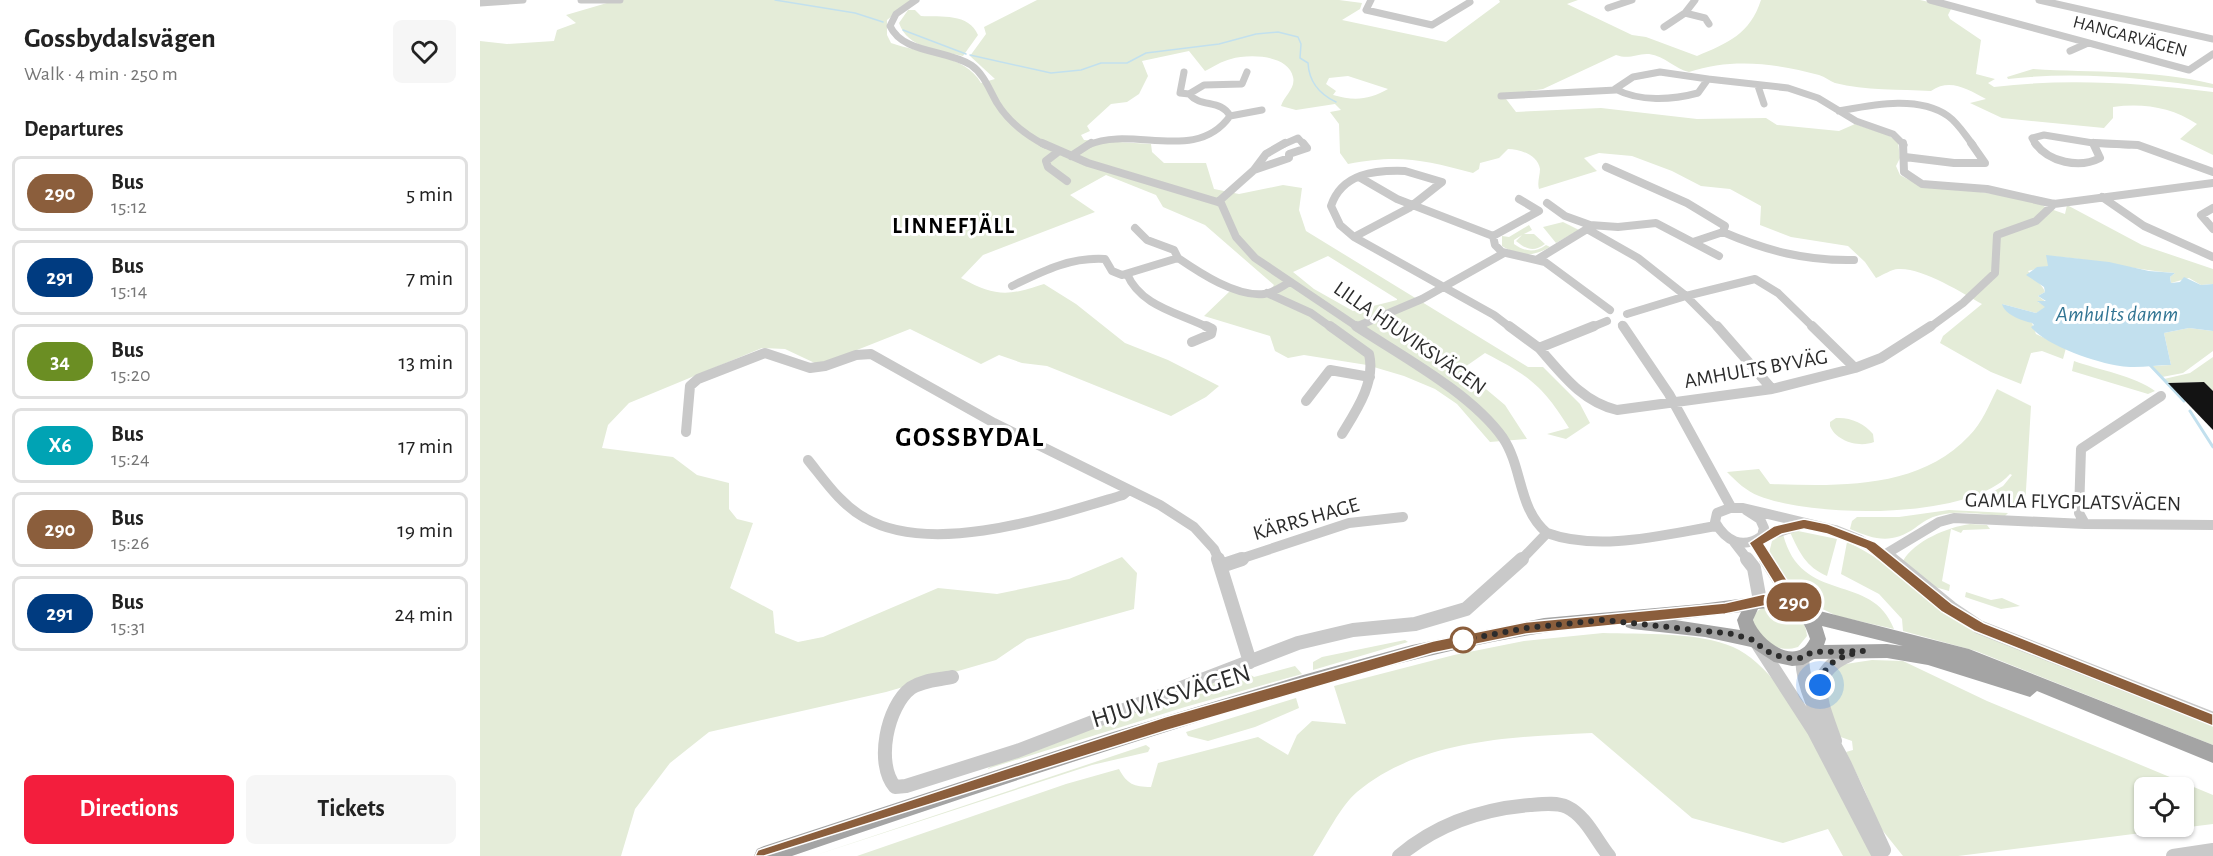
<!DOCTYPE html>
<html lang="en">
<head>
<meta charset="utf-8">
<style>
	:root { --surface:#fff; --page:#f6f6f6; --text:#222; --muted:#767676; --line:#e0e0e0; --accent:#f31e3d }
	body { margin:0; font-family:"Alegreya Sans",sans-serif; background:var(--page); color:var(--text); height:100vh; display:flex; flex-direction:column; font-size:22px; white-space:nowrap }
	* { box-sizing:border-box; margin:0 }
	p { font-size:20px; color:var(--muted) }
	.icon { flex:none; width:33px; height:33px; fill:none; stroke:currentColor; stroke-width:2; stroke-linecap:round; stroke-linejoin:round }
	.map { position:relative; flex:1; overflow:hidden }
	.sheet { display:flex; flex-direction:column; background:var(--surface); width:480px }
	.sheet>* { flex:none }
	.badge { padding:0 12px; border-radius:20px; font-size:21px; line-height:39px }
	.tools { position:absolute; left:1654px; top:777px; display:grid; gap:12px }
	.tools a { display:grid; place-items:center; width:60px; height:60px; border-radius:9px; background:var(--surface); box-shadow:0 2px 4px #0004; font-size:30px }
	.you { position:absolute; width:30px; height:30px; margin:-15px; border:4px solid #fff; border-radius:50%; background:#1a73e8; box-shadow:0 0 0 9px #1a73e833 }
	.map>.badge { position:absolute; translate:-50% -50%; box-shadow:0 0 0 3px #fff }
	h2 { padding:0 24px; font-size:22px; line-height:54px }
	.round { display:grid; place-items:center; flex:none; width:63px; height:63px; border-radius:9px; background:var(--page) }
	.headline { display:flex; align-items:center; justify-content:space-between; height:102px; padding:0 24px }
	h1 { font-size:28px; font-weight:700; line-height:45px }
	.primary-button { display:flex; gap:12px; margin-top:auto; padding:12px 24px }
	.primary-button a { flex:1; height:69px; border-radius:9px; background:var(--accent); color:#fff; font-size:24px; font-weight:700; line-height:69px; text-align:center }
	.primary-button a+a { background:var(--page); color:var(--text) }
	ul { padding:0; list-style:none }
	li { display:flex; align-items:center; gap:18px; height:75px; margin:0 12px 9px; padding:0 12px; border:3px solid var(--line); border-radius:9px }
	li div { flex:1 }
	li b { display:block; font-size:22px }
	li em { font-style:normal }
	li .badge { min-width:66px; font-weight:700; text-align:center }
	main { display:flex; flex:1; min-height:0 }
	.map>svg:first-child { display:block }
</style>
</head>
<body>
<main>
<section class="sheet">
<div class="headline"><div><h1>Gossbydalsvägen</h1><p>Walk · 4 min · 250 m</p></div><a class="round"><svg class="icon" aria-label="heart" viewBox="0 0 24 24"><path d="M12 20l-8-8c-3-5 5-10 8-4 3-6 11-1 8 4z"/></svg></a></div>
<h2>Departures</h2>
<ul>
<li><span class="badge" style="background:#8b5e3c;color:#fff">290</span><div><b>Bus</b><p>15:12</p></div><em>5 min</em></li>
<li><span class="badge" style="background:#003b80;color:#fff">291</span><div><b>Bus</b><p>15:14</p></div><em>7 min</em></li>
<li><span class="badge" style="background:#6b8e23;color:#fff">34</span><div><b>Bus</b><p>15:20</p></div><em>13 min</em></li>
<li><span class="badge" style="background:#00a3b4;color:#fff">X6</span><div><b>Bus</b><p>15:24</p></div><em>17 min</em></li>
<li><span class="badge" style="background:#8b5e3c;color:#fff">290</span><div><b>Bus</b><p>15:26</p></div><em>19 min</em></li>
<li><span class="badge" style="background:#003b80;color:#fff">291</span><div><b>Bus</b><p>15:31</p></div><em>24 min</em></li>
</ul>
<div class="primary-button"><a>Directions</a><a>Tickets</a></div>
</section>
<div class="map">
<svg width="1733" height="856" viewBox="0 0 1733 856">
	<rect width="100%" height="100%" fill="#fff"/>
	<path fill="#e4ecd8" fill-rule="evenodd" d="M127,0H432L407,20V35L411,43C439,53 486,55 501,83L515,79L490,56L506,34L504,27L557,0H859L882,3L880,9L862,20L966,42L1020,2L1019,0H1098L1087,4L1152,35L1166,37L1217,56C1248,43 1270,34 1281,0H1440L1472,7L1468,15L1470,19L1501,40L1496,74L1515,79L1508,83L1514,87C1587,78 1660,83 1733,92V155L1700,139L1717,124C1691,107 1663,103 1633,107V118L1624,128L1522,118L1490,103L1506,99C1487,89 1470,78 1451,91C1420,89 1385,91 1355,83C1350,81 1345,77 1339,75C1296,63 1251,58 1209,72C1195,69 1185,56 1169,54C1157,53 1150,60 1136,55L1063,89L1023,95L1036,112L1121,108L1217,119L1286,118L1297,125L1359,131L1375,124L1408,135L1418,142L1420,158L1416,166L1420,175L1431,181L1557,201L1565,207L1585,214L1587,205L1662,245L1733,269V284L1721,285L1709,278L1691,283L1690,277L1695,273C1651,270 1610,258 1567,256L1569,266L1548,271C1553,278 1563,285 1565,292L1558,296L1566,302H1558L1567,307L1556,313L1522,304L1536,316L1552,323L1556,334L1586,348L1583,359L1562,351L1551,353L1541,384L1511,372L1460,343L1463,336L1502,304C1483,293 1441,267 1418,269C1412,269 1403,275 1396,278L1385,262L1368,246L1311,237L1280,225L1281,206L1250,189L1221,186L1192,171L1152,156L1119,153L1104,158L1117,171L1059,189C1057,182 1060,176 1060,169C1058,155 1040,149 1028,149L1019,158L1000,163L999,169L993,173C944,160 919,154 868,164L860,153L859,124L850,112L861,110L855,104L816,110L801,106C804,96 816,88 813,77C808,54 768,54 751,59C742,61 733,67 725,71L709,51L662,61L668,76L659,94L647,102L631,104L607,126L610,131L601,135L604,140L671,144L672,152L684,163H726L734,189L759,194L803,185L822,188L819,210L826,231L1048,367H1063L1100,404L1110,423L1086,439L1067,434L1089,428C1063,386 1048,375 1005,353L982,369L1025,405L1047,439L1010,442L977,404L955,389L924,376L887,365L824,355L808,358L795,351L790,336L724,316L750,291L785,297L794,285L725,225L683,207L676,195L626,175L590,195L615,212L503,255L481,278C516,297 528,296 564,284L596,304L645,343L688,360L739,386L726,397L691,416L567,366L542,363L519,355L501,364L430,329L339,365L305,349L282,348L149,403L128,425L122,448L193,457L217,475L249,483V509L257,519L273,523L250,588L293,611L295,633L318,642L343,637L458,588L517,594L589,579L642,557L657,573L654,609L547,639L516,660L406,692L229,732L190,763L155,809L141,856H0V41L27,44L74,41L77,30L96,23L86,15L127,3ZM868,76L908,89C889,100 874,101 853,95L856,91L846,84L849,78ZM848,256L917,299V300L873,311L834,289L813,272Z
		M428,10H435L441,16C461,17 489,13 498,35L483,56C459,50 428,49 419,23Z
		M1553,69C1613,73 1674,69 1733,84V88C1666,78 1596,71 1528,79L1527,77Z
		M1083,222L1099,230L1076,243L1063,227Z
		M1049,225L1052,230L1044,234H1054L1065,244C1054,252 1047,250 1036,241L1042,235L1034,240V244C1045,252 1055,253 1066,245L1070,247C1052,257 1040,257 1022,246V236L1029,237Z
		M1709,328L1733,331V351L1703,373L1682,377L1671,366L1691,365L1684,333Z
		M1733,357V391L1724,382L1688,383L1684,379L1710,373Z
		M1594,361C1619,370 1655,376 1675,391L1668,394L1592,371Z
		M1517,389L1551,406L1545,507L1512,506L1500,499L1523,486L1532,475L1530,474C1489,520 1335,518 1279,496C1266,491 1257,482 1247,472L1279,469L1290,484C1358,486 1438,490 1489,436C1502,423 1509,405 1517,389Z
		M1356,418C1370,417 1384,423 1393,434L1394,442C1379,448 1356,441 1350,426V422Z
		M1469,510L1528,513L1525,516C1505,515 1480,510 1460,515C1450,517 1443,522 1435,528C1412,544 1395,540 1370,529L1372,521L1377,517H1419Z
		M1490,524L1507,525L1510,529L1483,530L1481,533L1471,529L1462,581L1470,585L1469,591L1448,585L1423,561C1434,541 1468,527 1490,524Z
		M1318,531L1357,539L1347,576C1326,567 1319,552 1310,532Z
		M1303,534C1321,606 1392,571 1414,629L1357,616L1330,603L1308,584L1289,553L1292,541Z
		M1367,542C1415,564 1451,604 1496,631L1733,726V745L1496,651L1423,631L1422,619L1399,594L1361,574Z
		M1486,592L1511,600L1522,598L1540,606L1521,609L1485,597Z
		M1298,606C1312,612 1326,618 1327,636L1318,647C1296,654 1282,640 1273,622C1275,607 1285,607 1298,606Z
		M1123,633C1160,634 1220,632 1253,647C1312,673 1364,799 1393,856H1363L1348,829L1303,843L1212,818L1112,733C1034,737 940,739 877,792C861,805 845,838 833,856H377L586,784L639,769C647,784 654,787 671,787L678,763L778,737L808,755L817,735L832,721L866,724L854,686L974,655L1044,641Z
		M925,640L928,642L833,670V662L842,657Z
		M1392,660L1423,661L1507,701L1733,795V824L1478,856H1423L1399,826L1385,791L1366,752L1373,750L1372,741L1358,736L1347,698L1346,682L1359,665ZM1665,788H1704V826H1665Z
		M815,666L822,674L705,707L507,769L520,761L765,671L774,677Z
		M816,698L819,708L775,727L728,741L708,736L706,732Z
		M666,745L670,748L668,752L612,765L333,856Z"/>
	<path fill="#c2e0ee" d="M1566,255L1629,262L1669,271L1695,273L1690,277L1691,283L1700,282L1704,277L1721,285L1733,284V331L1709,328L1684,333L1691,365C1675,365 1656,369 1640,366C1617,363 1565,345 1551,327L1554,325L1552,323C1542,321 1524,314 1522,304L1556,313L1565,307L1557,301H1566L1558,296L1565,292L1564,287L1546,275L1557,267L1568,266Z"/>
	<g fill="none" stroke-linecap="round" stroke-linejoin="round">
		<path stroke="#c2e0ee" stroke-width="1.5" d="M295,0L375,13L403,22
			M423,30L486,54
			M490,55L571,73L601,70L621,63H647L666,53L739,44L776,34L798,32L818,37L821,44L820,58L828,63C829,82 839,94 856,102"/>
		<path stroke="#c2e0ee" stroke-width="3" d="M1670,365L1704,401
			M1710,411L1733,447"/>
	</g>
	<path fill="#131313" d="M1724,382L1733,391V430L1688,383Z"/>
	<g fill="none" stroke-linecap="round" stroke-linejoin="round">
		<path stroke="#c9c9c9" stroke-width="7" d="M101,0H140
			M436,0L416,14L410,26C423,54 466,49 491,65C504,74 509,89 517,103C528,121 546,135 565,145
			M891,0L886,10L952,25L990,2
			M1450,0L1709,70L1733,54
			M1559,0L1733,39
			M0,3L43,0
			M1128,8L1152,0
			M1205,13L1225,18L1229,24
			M1184,27L1205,13L1215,0
			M1590,51L1608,43
			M704,72L700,93L709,94
			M1180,72L1228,79L1218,93C1192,100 1160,102 1135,89L1153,77Z
			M1228,79L1308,88L1338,98L1376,121L1413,134L1424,145
			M1278,86L1284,104
			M1021,96L1136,90
			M1359,111C1392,105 1438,95 1468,116C1478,123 1485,135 1493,145
			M750,116L782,110
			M1613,143L1649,145
			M608,145C653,125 716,164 750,116C741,99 721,108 709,94L724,85L762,84L767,72
			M802,145L818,138L824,145
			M1556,145L1552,138L1564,135L1613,143"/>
		<path stroke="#c9c9c9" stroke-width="8" d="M562,143L608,163L741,203L756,237L775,258L879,328
			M1423,143L1424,172L1442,184L1507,189L1574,204L1733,183
			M1555,143C1569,162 1599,169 1620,158L1613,143
			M1615,143L1658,145L1733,172
			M579,151L566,161L568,167L587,181
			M591,156L611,143
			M1425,157L1474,163H1505L1491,143
			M1126,167L1207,203L1245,226L1243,232L1213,242
			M774,170L786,154L805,143
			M774,170L809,158V154L827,148L823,143
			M925,171L962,182L929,208L874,237L860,225L851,206C862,173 895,170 925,171Z
			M879,177L917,199L1013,236
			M1622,197L1664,226L1733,257
			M738,202L774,170
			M1067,203L1085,216L1110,225L1107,229
			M1733,208L1721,215L1733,229
			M1110,225L1138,227L1176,223L1239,256
			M655,228L667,240L694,250L698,258
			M1243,232C1287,251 1326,261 1374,260
			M1013,236L1015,245L1022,252L1065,262L1130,310
			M1013,236L1059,211L1039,199
			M874,237L1014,315L1031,328
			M1058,259L1107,229L1158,258L1206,296L1275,279L1298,293L1334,328
			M647,274C661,307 700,313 729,328
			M532,286C563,271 590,257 625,259L632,271L642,275L698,258C720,273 756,297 784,294C794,293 802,286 810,282
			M787,293L831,313L852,328
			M1147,314L1206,296L1238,328
			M1142,325L1144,328
			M878,326L942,299L1024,253
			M1110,328L1127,321
			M1449,328L1483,303L1515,273L1517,235L1556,221L1574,204"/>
		<path stroke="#c9c9c9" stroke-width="10" d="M850,326L889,354C896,382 876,411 862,434
			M876,326C923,357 991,393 1023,438C1043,468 1038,509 1067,533L1041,560
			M1029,326L1059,348L1114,326
			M1143,326L1189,394L1251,507
			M1237,326L1292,389
			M1332,326L1375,368
			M712,342L731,334L732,329L726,326
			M1059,348C1082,374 1102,402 1137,410L1292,389L1375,368L1401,358L1451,326
			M826,401L850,370L890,377
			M206,432L210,386L218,379L285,353L330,368L345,366L376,355L391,354L514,423L680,505L714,527L734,549L739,560
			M328,460C345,481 361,505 385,518C453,557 573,516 643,495L649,490
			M1266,510L1280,519L1284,528L1282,536C1262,550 1246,541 1235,522L1237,513L1250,508H1263L1355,530L1380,540L1412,560
			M1605,524L1599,513L1601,449L1681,396
			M1067,533C1119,552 1183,535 1236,526
			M1283,537L1323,524
			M1254,542L1268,560
			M1276,543L1287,560
			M1404,555L1459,522L1474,518L1605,524L1733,525
			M757,560L869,523L923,517"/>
		<path stroke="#c9c9c9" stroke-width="14" d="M738,559L770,662
			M1267,559L1274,568L1280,601
			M1286,559L1317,608
			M1411,559L1471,608L1499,627L1733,719
			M741,566L762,559
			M1279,646L1334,731L1399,856
			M1322,658C1324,700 1347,729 1365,765C1378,793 1391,822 1404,850
			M472,677C458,680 443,680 431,688C407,706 395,764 415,787L426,786L537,751L818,643L873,630L935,624L986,609L1042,559
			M1355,741C1343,705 1324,674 1369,655
			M919,856C957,824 1001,809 1050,805C1062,804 1077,802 1087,807C1106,816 1116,840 1129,856
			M1693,856L1733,850"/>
		<path fill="#a4a4a4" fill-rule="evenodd" d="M1290,595C1305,596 1321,598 1332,609L1489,649L1733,745V763L1557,691L1550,697L1448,665L1407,658L1334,659L1323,665L1312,666L1294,662L1271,647L1225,637L1152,629L1146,627L1145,623C1007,634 875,674 743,714C599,759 455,807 312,856H274L277,849L284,846L633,732L823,675L932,645L1064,618L1220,604ZM1290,608C1315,611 1322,615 1330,639C1316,668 1280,640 1273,620L1278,609ZM1261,612L1257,620L1260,630L1195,620ZM1342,626L1423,646L1407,644L1344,645L1346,639Z"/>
	</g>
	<path fill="#8b5e3c" stroke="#fff" stroke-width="1.5" d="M1324,519L1348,524L1395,542L1472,604L1504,623L1733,714V726L1494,631L1462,612L1386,549L1347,534L1324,529L1302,534L1284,544L1325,608L1318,614L1302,607L1284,606L1245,614L1046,634L953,653L685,731L284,856H275L278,850L284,848L685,717L953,641L1046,622L1245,603L1284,594L1302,596L1269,543L1294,526Z"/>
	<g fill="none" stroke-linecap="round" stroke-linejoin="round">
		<path stroke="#2c2c2c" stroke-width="6" stroke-dasharray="0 10.8" d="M983,640L1046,628L1123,620L1253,634L1273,640L1286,651L1304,658H1322L1332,652L1383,651C1361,657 1345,660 1340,685"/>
	</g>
	<circle fill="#fff" stroke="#8b5e3c" stroke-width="3" cx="983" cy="640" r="12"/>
	<g text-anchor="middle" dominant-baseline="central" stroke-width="6" stroke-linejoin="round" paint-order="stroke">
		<g font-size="18" fill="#2c2c2c" stroke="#fff">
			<text transform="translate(1650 37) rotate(15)">HANGARVÄGEN</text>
		</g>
		<g font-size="21" fill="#2c2c2c" stroke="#fff">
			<text transform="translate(930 338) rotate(35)">LILLA HJUVIKSVÄGEN</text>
			<text transform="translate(1276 369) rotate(-10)">AMHULTS BYVÄG</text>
			<text transform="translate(1593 502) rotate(1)">GAMLA FLYGPLATSVÄGEN</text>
			<text transform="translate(826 519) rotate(-16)">KÄRRS HAGE</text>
		</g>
		<g font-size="22" font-weight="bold" letter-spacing="1.5" fill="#000" stroke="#fff">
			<text x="474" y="226">LINNEFJÄLL</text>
		</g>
		<g font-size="22" font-style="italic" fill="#347694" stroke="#fff">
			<text x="1637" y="314">Amhults damm</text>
		</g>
		<g font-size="26" fill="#2c2c2c" stroke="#fff">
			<text transform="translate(691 696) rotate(-17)">HJUVIKSVÄGEN</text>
		</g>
		<g font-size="27" font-weight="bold" letter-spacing="1.5" fill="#000" stroke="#fff">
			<text x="490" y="437">GOSSBYDAL</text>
		</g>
	</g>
</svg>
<div class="tools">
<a><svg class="icon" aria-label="locate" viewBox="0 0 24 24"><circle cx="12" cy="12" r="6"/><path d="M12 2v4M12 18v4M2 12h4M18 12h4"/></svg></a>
</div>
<div class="you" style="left:1340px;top:685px"></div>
<b class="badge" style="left:1314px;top:602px;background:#8b5e3c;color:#fff">290</b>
</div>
</main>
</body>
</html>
